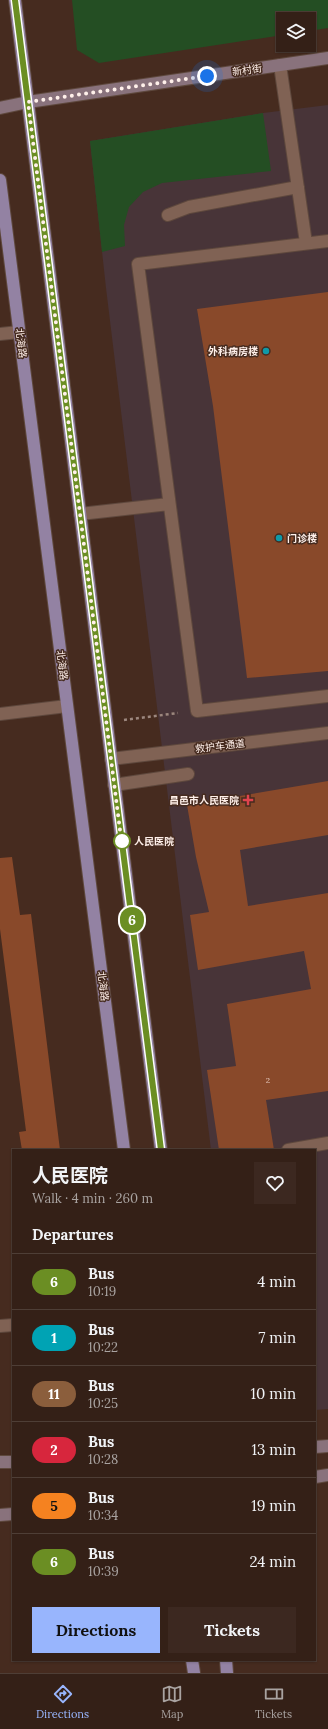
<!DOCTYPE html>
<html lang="en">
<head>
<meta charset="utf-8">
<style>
	:root { --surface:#342017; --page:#3c2820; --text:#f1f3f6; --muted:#a9a3a1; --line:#4e3e36; --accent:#98b5fd }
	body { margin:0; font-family:Lora,"Noto Sans SC",serif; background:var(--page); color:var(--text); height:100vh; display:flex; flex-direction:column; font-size:15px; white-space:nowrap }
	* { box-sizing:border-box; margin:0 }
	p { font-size:13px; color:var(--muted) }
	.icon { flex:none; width:22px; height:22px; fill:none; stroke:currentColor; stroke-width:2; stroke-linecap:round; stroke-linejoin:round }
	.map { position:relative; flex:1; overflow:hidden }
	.details { position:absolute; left:12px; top:1149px; width:304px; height:512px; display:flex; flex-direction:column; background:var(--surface); border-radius:0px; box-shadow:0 1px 3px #0004,0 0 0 1px var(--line) }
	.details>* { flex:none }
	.badge { padding:0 8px; border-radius:13px; font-size:14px; line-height:26px }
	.controls { position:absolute; left:276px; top:12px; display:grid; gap:8px }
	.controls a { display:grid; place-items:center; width:40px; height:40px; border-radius:0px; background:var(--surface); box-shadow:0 1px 3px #0004,0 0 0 1px var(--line); font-size:20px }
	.you { position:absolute; width:20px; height:20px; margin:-10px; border:3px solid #fff; border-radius:50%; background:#1a73e8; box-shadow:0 0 0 6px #1a73e833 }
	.map>.badge { position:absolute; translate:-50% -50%; box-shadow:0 0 0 2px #fff }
	h2 { padding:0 20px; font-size:15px; line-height:36px }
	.round { display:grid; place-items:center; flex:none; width:42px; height:42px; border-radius:0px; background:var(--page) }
	.headline { display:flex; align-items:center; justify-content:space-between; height:68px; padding:0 20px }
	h1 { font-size:19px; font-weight:700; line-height:30px }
	.action { display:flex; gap:8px; margin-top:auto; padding:8px 20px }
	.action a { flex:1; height:46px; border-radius:0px; background:var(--accent); color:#111; font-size:16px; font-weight:700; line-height:46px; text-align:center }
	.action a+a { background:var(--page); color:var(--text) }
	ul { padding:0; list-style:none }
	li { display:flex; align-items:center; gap:12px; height:56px; padding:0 20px; border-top:1px solid var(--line) }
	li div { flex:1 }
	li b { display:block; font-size:15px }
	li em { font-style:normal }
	li .badge { min-width:44px; font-weight:700; text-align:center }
	.tabs { display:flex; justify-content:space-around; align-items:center; height:56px; border-top:1px solid var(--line); background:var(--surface); font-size:11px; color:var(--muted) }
	.tabs a { display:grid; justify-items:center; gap:2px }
	.tabs .selected { color:var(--accent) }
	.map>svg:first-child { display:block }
</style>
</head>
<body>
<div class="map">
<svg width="328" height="1673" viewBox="0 0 328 1673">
	<rect width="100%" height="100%" fill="#462b1f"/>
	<path fill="#483438" d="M328,105V1409L315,1410V1150H211L106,288L90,141L263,113Z"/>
	<path fill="#244e23" d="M72,0H328V28L309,31V19H283V35L99,63L77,50Z
		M263,113L271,171L162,183L143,192L129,207L124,225L125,246L102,252L90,141Z"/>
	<path fill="#89492a" d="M328,292V671L247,678L213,406L197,309Z
		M328,781V835L240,850L248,906L328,893V1091L266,1100L274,1150H219L207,1070L236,1066L227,1004L311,989L304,951L198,970L190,915L209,912L196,857L187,805Z
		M12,857L20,915L31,914L60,1150H22L19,1132L26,1131L0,929V858Z"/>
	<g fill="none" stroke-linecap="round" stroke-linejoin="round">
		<defs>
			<path id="lane" d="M280,65L306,243
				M168,215L189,207L298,187
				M328,241L138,264L197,711L328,696
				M0,334L19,332
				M80,514L169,504
				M0,714L67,706
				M111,759L328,733
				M114,785L188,774
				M288,1150L328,1143
				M0,1326L13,1325"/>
			<path id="secondary" d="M0,108L28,102L328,58
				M315,1447L328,1446
				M0,1462H13
				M315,1477L328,1475
				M0,1515L13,1514"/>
			<path id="primary" d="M15,0L161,1150
				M0,180L124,1150
				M192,1660L194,1673
				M226,1660L227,1673"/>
		</defs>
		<use href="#lane" stroke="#5e483d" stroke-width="14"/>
		<use href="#secondary" stroke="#5e483d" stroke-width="14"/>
		<use href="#primary" stroke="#5e483d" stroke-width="14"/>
		<path stroke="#9c877e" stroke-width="2.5" stroke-dasharray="3 3" stroke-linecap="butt" d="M124,720L178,713"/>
		<use href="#lane" stroke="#806254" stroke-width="12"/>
		<use href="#secondary" stroke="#89727c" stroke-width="12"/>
		<use href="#primary" stroke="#9382a3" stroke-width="12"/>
	</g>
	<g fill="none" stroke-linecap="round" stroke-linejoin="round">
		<defs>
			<path id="line" d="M15,0L161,1150"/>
		</defs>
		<use href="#line" stroke="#fff" stroke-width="9"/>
		<use href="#line" stroke="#6b8e23" stroke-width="6"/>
		<path stroke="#fff0ea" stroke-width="4" stroke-dasharray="0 7.2" d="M122,841V846L28,102L207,76"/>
	</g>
	<g fill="#0f9aa8" stroke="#462b1f" stroke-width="1.5">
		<circle cx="266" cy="351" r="4"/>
		<circle cx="279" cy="538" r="4"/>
	</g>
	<path fill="#e0444e" stroke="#462b1f" stroke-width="1.5" d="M246 794h4v4h4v4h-4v4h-4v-4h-4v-4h4z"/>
	<circle fill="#fff" stroke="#6b8e23" stroke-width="2" cx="122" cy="841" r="8"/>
	<g text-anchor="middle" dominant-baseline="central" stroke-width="3" stroke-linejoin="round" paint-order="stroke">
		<g font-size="8" fill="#e2c6ba">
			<text x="268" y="1080">2</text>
		</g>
		<g font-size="10" fill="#fff0ea" stroke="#462b1f">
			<text transform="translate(247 70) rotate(-8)">新村街</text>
			<text transform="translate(21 343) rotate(83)">北海路</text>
			<text transform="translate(62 665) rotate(83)">北海路</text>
			<text transform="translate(220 746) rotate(-7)">救护车通道</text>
			<text transform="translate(103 986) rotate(83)">北海路</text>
		</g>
		<g font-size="10" font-weight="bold" fill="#fff0ea" stroke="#462b1f" text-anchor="end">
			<text x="258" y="351">外科病房楼</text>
			<text x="287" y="538" text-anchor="start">门诊楼</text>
			<text x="239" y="800">昌邑市人民医院</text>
		</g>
		<g font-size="10" font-weight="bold" fill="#fff0ea" stroke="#462b1f" text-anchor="start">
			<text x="134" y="841">人民医院</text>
		</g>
	</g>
</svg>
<div class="controls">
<a><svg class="icon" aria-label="layers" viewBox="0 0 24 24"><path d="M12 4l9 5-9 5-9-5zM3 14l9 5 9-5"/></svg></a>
</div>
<div class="you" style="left:207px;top:76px"></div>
<b class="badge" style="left:132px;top:920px;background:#6b8e23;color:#fff">6</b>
<section class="details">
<div class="headline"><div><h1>人民医院</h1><p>Walk · 4 min · 260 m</p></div><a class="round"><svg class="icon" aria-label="heart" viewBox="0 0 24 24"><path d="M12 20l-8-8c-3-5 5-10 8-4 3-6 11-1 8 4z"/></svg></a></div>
<h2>Departures</h2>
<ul>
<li><span class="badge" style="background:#6b8e23;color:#fff">6</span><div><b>Bus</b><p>10:19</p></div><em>4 min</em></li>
<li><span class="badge" style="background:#00a3b4;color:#fff">1</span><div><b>Bus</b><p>10:22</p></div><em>7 min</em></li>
<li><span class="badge" style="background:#8b5e3c;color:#fff">11</span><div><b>Bus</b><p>10:25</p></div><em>10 min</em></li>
<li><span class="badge" style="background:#d7263d;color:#fff">2</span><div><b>Bus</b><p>10:28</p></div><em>13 min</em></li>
<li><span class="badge" style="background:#f58220;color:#111">5</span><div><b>Bus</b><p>10:34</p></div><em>19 min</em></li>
<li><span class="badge" style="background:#6b8e23;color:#fff">6</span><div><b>Bus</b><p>10:39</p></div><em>24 min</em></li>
</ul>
<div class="action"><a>Directions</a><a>Tickets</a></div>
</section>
</div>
<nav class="tabs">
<a class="selected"><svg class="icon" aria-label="directions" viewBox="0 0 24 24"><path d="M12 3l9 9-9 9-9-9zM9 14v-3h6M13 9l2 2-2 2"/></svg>Directions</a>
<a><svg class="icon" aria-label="map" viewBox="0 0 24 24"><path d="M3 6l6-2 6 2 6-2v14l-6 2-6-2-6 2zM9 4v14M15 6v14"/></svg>Map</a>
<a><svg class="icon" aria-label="tickets" viewBox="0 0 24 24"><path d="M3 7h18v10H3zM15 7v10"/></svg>Tickets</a>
</nav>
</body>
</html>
